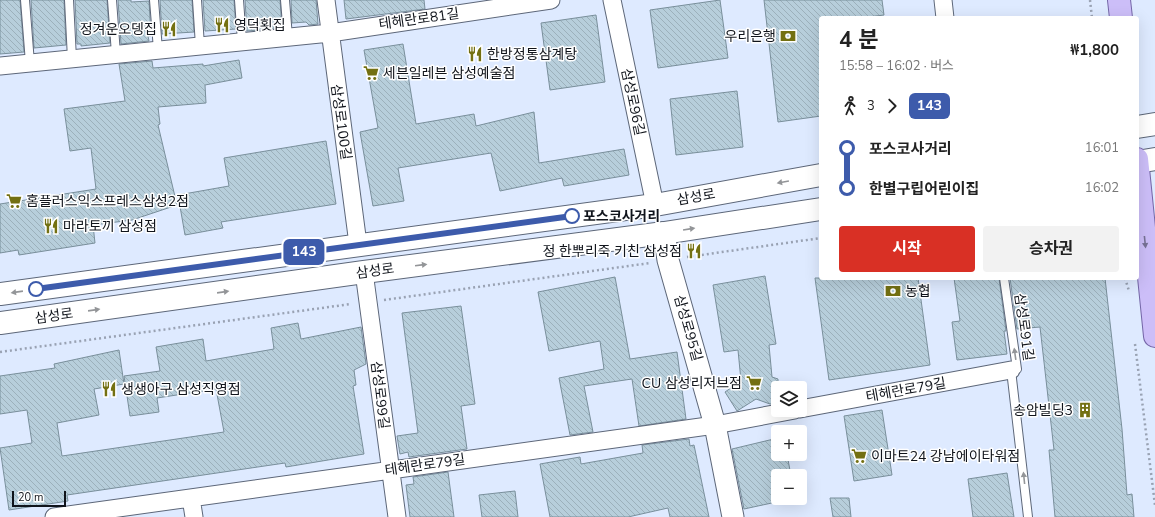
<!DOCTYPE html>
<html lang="ko">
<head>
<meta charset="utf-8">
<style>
	:root { --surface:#fff; --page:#f2f2f2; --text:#222; --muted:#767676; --accent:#d93025 }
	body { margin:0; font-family:"Nunito Sans","Noto Sans KR",sans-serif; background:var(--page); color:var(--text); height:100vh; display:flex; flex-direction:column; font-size:15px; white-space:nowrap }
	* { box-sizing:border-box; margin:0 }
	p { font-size:13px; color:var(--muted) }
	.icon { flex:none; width:22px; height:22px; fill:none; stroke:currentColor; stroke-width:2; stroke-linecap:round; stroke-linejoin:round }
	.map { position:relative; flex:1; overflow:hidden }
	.panel { position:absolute; left:819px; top:16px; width:320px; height:264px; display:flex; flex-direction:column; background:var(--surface); border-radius:4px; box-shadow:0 4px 16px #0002 }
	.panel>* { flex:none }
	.badge { padding:0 8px; border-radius:6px; font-size:14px; line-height:26px }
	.controls { position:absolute; left:771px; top:381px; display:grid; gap:8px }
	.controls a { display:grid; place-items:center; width:36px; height:36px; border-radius:4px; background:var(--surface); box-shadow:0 4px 16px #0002; font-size:20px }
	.scale { position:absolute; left:12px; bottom:10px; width:54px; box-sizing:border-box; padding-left:4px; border:2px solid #10141b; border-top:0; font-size:11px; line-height:14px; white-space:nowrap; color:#10141b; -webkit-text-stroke:3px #fff; paint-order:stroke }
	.map>.badge { position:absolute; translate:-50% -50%; box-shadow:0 0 0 2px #fff }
	.legs { display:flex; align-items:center; gap:6px; height:44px; padding:0 20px; font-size:13px }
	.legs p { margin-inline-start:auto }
	.headline { display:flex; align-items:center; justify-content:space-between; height:68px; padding:0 20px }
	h1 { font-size:22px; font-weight:700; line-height:30px }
	.button { display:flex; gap:8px; margin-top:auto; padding:8px 20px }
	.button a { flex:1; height:46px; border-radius:4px; background:var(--accent); color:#fff; font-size:16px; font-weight:700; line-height:46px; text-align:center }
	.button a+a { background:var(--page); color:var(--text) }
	ul { padding:0 20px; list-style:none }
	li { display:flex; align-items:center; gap:14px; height:40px; font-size:15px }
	li i { display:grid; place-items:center; width:6px; height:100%; margin:0 5px; background:currentColor }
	li i::after { content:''; width:10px; height:10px; margin:-5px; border:3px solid; border-radius:50%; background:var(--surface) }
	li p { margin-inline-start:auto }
	li:first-child i { background:linear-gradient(#0000 50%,currentColor 0) }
	li:last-child i { background:linear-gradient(currentColor 50%,#0000 0) }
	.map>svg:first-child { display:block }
</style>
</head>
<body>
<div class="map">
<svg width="1155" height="517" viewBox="0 0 1155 517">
	<defs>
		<pattern id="building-back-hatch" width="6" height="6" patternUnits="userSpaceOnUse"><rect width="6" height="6" fill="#b7cedb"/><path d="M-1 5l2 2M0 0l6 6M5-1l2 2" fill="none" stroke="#9cb0bb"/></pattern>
	</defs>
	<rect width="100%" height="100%" fill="#deeaff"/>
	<path fill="url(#building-back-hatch)" stroke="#798f9b" d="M0,0H20L24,52L0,54Z
		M31,0H64L66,45L34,48Z
		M75,0H107L110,43L81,46V44H77Z
		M118,0H131V2L149,1L151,36H148L149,41L121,44Z
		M160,0H192L194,32L162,34Z
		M203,0H234L236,29L205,31Z
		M245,0H280L282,28L247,31Z
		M291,0H316L318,24L309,25L306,22L292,23Z
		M344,0H424L425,9L346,19Z
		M720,0L728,58L658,68L650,10Z
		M764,0H882L884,15L860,18H821V116L778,122Z
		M596,15L605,82L550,90L541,23Z
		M403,44L416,124L474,114L476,126L534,112L539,163L624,149L629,175L564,186L562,178L500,191L491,153L398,168L404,201L373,206L360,132L378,128L364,50Z
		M239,60L242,78L205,85L206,103L158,107L160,124L158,125L177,205L132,220L93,225L95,243L19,255L18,250L0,253V204L96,189L91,148L70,151L64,109L125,101L119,64L152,61L153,68L203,64V66Z
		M737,91L743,147L676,155L670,99Z
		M326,141L336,204L221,222L223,228L185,235L178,195L229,186L224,158Z
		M765,276L776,344L769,345L772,377L778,379V403L770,404L756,399L737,411L725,392L741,381L738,350L724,352L713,285Z
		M615,277L630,359L677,352L686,419L639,426L632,379L584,386L593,432L570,435L559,378L604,369L600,341L549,351L538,292Z
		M815,278H918L930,365L829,380Z
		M954,278H999L1006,331H1004L1007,354L957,360L952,322L960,321Z
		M1010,278H1105L1122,429L1127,495L1132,494L1134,517H1055L1049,450H1054L1040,327L1017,329Z
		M461,306L475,404L461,406L467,449L409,457L408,452L400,454L397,436L418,433L402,313Z
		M298,323L301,339L361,327L366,364L354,370L356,385L353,386L364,454L286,467L285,463L67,495L68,501L9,510L0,448L32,443L27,410L0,414V376L55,368L54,364L119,350L124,384L94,389L99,415L57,423L62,456L224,432L216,389L157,398L159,412L130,416L124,376L160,371L156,347L203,339L206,361L274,349L271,328Z
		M882,410L892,475L854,481L844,416Z
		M778,438V454H787L791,476H778V498H795L744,509L732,449Z
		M689,439L690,446L694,445L709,517H670L668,508L628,517H550L540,464L580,457L581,464L643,453L642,445Z
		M448,472L454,517H410L406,485L414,484L413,477Z
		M1007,473L1014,517H973L968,479Z
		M515,491L518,517H482L479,495Z
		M830,498H849L851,517H833Z"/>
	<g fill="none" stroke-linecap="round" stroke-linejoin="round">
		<defs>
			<path id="service" d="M25,0L30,63
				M69,0L72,59
				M112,0L116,54
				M154,0L158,50
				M197,0L200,46
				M239,0L242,41
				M285,0L288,37
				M1004,278L1017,369L1011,370L1028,517"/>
			<path id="minor" d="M326,0L358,244
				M612,0L655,205
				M943,0L945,18
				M0,66L330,33L551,0
				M364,272L397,517
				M800,409L1011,370
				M191,498L194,517
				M54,517L715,425L795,410"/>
			<path id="tertiary" d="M664,233L668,260L715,425L733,517"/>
			<path id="secondary" d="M1137,127L1155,124
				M1137,162L1155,159
				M0,294L655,205L821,175
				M0,323L364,272L664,233L821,209"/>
			<path id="primary" d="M1119,0L1121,18
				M1137,159L1155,336"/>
		</defs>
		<use href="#service" stroke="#5d6779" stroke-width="10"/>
		<use href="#minor" stroke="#5d6779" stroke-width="19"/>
		<use href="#tertiary" stroke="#5d6779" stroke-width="23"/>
		<use href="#secondary" stroke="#5d6779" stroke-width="24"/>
		<use href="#primary" stroke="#7466a7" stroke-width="24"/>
		<path stroke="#99a2b3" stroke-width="2.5" stroke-dasharray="2 3" stroke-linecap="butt" d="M1090,0L1092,18
			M687,257L821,238
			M1125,278L1129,291
			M384,300L650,263
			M1135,344L1155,505
			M0,352L351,304"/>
		<use href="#service" stroke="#fff" stroke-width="8"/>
		<use href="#minor" stroke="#fff" stroke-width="17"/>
		<use href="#tertiary" stroke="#fff" stroke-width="21"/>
		<use href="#secondary" stroke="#fff" stroke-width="22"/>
		<use href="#primary" stroke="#ccbef8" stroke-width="22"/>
	</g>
	<defs><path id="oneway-solid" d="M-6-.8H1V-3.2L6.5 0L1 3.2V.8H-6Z"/></defs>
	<g fill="#939598">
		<use href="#oneway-solid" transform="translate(783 182) rotate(170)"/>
		<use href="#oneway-solid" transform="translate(689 229) rotate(-9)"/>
		<use href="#oneway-solid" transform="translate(421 265) rotate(-7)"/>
		<use href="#oneway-solid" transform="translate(17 292) rotate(172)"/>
		<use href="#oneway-solid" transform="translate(223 292) rotate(-8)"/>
		<use href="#oneway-solid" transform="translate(94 310) rotate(-8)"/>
		<use href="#oneway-solid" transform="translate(1015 354) rotate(-98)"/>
		<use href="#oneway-solid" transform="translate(1024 478) rotate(-96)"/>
	</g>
	<use fill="#777295" href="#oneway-solid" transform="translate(1145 242) rotate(84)"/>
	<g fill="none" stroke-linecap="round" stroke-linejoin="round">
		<defs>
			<path id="line-1" d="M36,289L572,216"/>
		</defs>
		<use href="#line-1" stroke="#fff" stroke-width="9"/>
		<use href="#line-1" stroke="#3d5bab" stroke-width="6"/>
	</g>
	<defs>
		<symbol id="restaurant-bare" viewBox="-9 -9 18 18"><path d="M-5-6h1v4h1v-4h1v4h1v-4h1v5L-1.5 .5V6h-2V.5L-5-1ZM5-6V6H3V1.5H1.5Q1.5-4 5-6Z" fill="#737012" stroke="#fff" stroke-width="2.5" paint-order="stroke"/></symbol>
		<symbol id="bank-bare" viewBox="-9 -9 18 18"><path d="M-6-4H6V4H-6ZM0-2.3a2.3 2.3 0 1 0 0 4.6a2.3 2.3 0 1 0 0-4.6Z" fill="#737012" stroke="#fff" stroke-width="2.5" paint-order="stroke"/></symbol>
		<symbol id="supermarket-bare" viewBox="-9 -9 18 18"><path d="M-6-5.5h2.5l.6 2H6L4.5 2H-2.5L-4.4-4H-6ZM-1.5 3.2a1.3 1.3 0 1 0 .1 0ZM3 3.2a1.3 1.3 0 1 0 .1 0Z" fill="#737012" stroke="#fff" stroke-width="2.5" paint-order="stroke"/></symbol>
		<symbol id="building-bare" viewBox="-9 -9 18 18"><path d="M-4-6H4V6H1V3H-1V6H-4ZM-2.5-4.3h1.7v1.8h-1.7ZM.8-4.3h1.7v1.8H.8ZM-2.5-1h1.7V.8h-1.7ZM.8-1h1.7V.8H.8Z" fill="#737012" stroke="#fff" stroke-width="2.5" paint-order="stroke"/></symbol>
	</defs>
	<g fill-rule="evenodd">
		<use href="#restaurant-bare" x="211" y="14" width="22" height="22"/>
		<use href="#restaurant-bare" x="158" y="18" width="22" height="22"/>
		<use href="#bank-bare" x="777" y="25" width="22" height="22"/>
		<use href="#restaurant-bare" x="464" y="43" width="22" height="22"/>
		<use href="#supermarket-bare" x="360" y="62" width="22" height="22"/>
		<use href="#supermarket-bare" x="3" y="190" width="22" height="22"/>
		<use href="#restaurant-bare" x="40" y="215" width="22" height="22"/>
		<use href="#restaurant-bare" x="683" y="240" width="22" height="22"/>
		<use href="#bank-bare" x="882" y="280" width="22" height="22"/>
		<use href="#supermarket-bare" x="743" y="372" width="22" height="22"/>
		<use href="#restaurant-bare" x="98" y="378" width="22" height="22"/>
		<use href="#building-bare" x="1074" y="399" width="22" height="22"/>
		<use href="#supermarket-bare" x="848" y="445" width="22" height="22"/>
	</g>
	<g fill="#fff" stroke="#3d5bab" stroke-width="2">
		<circle cx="572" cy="216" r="7"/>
		<circle cx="36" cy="289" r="7"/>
	</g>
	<g text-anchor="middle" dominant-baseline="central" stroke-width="3" stroke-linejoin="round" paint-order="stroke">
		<g font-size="14" fill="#10141b" stroke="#fff">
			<text transform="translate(419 19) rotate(-8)">테헤란로81길</text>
			<text transform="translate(633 102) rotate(78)">삼성로96길</text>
			<text transform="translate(341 122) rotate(82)">삼성로100길</text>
			<text transform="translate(696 197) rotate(-10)">삼성로</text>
			<text transform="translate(375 271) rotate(-8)">삼성로</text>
			<text transform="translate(54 316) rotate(-8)">삼성로</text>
			<text transform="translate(1024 327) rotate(82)">삼성로91길</text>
			<text transform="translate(688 328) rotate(74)">삼성로95길</text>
			<text transform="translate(906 390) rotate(-10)">테헤란로79길</text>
			<text transform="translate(380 395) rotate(83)">삼성로99길</text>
			<text transform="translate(425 465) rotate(-8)">테헤란로79길</text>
		</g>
		<g font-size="14" fill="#10141b" stroke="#fff" text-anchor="start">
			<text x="234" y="25">영덕횟집</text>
			<text x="157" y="29" text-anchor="end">정겨운오뎅집</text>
			<text x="776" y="36" text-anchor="end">우리은행</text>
			<text x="487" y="54">한방정통삼계탕</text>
			<text x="383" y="73">세븐일레븐 삼성예술점</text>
			<text x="26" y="201">홈플러스익스프레스삼성2점</text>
			<text x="63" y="226">마라토끼 삼성점</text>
			<text x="682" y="251" text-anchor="end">정 한뿌리죽 키친 삼성점</text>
			<text x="905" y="291">농협</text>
			<text x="742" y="383" text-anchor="end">CU 삼성리저브점</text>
			<text x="121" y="389">생생아구 삼성직영점</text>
			<text x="1073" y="410" text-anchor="end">송암빌딩3</text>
			<text x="871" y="456">이마트24 강남에이타워점</text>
		</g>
		<g font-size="14" font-weight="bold" fill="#10141b" stroke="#fff" text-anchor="start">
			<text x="583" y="216">포스코사거리</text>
		</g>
	</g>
</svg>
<div class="controls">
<a><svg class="icon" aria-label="layers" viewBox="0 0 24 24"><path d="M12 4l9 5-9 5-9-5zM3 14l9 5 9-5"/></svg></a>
<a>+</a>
<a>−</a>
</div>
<div class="scale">20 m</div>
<b class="badge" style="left:304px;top:252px;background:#3d5bab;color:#fff">143</b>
<section class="panel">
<div class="headline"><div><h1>4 분</h1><p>15:58 – 16:02 · 버스</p></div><b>₩1,800</b></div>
<div class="legs"><svg class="icon" aria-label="walk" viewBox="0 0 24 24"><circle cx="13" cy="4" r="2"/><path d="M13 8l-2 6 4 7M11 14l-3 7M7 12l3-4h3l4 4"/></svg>3<svg class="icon" aria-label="forward" viewBox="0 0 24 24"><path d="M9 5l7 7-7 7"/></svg><b class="badge" style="background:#3d5bab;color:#fff">143</b></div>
<ul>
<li><i style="color:#3d5bab"></i><b>포스코사거리</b><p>16:01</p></li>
<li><i style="color:#3d5bab"></i><b>한별구립어린이집</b><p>16:02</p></li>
</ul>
<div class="button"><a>시작</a><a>승차권</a></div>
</section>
</div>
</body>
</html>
